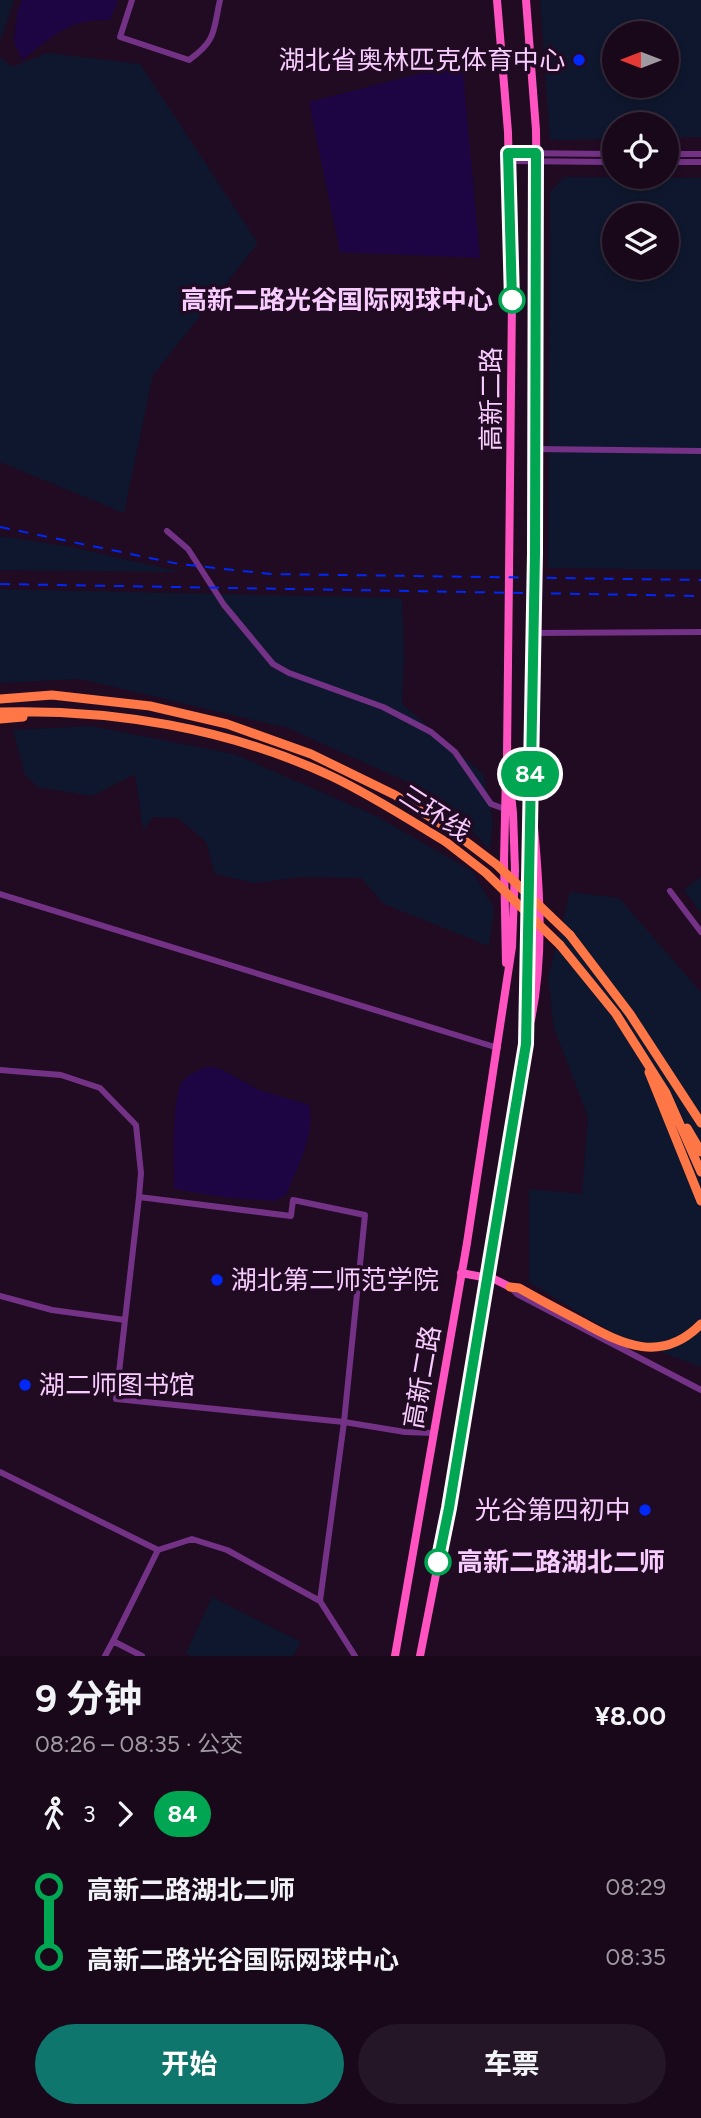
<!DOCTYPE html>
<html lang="zh">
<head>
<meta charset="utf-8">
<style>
	:root { --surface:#18081a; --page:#251627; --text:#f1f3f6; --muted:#9f9aa2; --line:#362939; --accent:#0f766e }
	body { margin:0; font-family:Figtree,"Noto Sans SC",sans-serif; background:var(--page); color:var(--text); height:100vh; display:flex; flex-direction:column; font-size:26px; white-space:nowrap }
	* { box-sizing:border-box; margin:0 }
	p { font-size:23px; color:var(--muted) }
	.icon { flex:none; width:38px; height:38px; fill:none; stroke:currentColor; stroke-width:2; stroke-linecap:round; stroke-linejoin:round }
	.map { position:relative; height:1656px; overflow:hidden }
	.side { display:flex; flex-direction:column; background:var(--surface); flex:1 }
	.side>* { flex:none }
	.badge { padding:0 14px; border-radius:23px; font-size:24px; line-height:46px }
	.needle { width:46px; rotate:270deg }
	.fabs { position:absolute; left:602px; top:21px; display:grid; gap:14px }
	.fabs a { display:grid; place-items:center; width:77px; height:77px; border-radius:50%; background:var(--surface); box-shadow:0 4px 10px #0003,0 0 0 2px var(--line); font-size:35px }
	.map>.badge { position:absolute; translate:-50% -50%; box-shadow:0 0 0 4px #fff }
	.legs { display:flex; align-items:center; gap:10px; height:77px; padding:0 35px; font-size:23px }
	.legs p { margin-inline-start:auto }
	.headline { display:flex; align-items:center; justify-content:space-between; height:119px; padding:0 35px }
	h1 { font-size:38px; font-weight:700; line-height:52px }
	.cta { display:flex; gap:14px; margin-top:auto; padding:14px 35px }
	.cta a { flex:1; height:80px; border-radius:42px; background:var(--accent); color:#fff; font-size:28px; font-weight:700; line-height:80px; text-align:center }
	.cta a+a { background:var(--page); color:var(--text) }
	ul { padding:0 35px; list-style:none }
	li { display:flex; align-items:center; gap:24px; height:70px; font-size:26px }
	li i { display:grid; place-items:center; width:10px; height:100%; margin:0 9px; background:currentColor }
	li i::after { content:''; width:18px; height:18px; margin:-9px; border:5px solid; border-radius:50%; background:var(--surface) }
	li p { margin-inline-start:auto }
	li:first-child i { background:linear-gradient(#0000 50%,currentColor 0) }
	li:last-child i { background:linear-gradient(currentColor 50%,#0000 0) }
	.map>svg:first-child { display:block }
</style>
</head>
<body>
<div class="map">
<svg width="701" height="1656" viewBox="0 0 701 1656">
	<rect width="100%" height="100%" fill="#200b22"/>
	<path fill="#0e172d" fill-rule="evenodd" d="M0,0H14L0,42Z
		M540,0H701V137L667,138V124H614V139L550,140ZM614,33H667V86H614Z
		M48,53L140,64L258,243L153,375L124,513L0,462V57L12,67Z
		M564,177L701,178V570L548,568L550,192ZM614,215H667V268H614Z
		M0,536L67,546L181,572L0,570Z
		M0,589L402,598L404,656L402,704L483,774L493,821L490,850L438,796L288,728L80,679L0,683Z
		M91,726L234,754L376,816L472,871L494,908L489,946L384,904L361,878L302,877L254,883L215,874L206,842L178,818L153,817L143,830L135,774L92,796L38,787L25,775L13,730Z
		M701,877V913L684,890Z
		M570,892L619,898L701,992V1367L616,1335L529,1282V1189L582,1194L588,1117L554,1028L548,978Z
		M212,1597L301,1642L293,1656H191L186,1653Z"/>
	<path fill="#1c0542" d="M22,0H118L110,20C71,17 52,37 22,60L14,42L17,13Z
		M462,63L480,258L340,252L309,102Z
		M207,1067L219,1068L259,1090L309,1105C316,1134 297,1168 286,1195L275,1201L230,1198L174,1189C174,1167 171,1096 183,1081C190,1073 198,1070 207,1067Z"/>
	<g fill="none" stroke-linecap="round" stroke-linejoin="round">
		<path stroke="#733286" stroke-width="6" d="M132,0L120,37L189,60C217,40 213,31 220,0
			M508,153L614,154
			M667,154H701
			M508,161L614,162
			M667,162H701
			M535,449L701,451
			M167,531L188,549L224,605L273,664L289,673L383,707L431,732L455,752L491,804L505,809
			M533,633L701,632
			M670,891L701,932
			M0,894L498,1048
			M0,1070L61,1075L100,1088L136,1125L141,1173L139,1197
			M510,1287L517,1294L701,1390
			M0,1296L52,1310L125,1320
			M0,1472L158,1550
			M320,1601L344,1422L365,1215L293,1200L291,1216L139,1197L116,1399L344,1422L405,1432L434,1433
			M113,1641L158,1550L192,1539L227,1550L320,1601L355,1656
			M105,1656L113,1641L142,1656"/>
		<path stroke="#ff53c1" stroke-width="8" d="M506,773L504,861L506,963
			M531,1020C544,956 540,892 534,827
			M461,1273L494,1279L510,1287
			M395,1656L467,1243L512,947L515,870L513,813L507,756L512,300L508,132L497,0
			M420,1656L449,1508L526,1044L535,553L537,206L536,130L526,0"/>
		<path stroke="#ff7747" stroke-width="9" d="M0,699L52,695L150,706L227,724L311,754L395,795L452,831
			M0,712C113,709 228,728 331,776C371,795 408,819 446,842
			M0,719L23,717
			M570,935L630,1014L701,1123
			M560,945L616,1014L666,1093L701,1172
			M649,1072L701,1201
			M687,1128L701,1152
			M510,1287L519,1288C540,1300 561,1311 582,1322C623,1345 662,1364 701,1324"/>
		<path stroke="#0028f7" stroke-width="2" stroke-dasharray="10 9" stroke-linecap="butt" d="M0,527L179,564L271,574L701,580
			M0,584L701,596"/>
		<path stroke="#ff7747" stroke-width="9" d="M452,831L497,865L570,935
			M446,842L486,873L560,945"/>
	</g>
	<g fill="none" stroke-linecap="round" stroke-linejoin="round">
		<defs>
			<path id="line-1" d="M438,1562L449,1508L526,1044L535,553L536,153H508L512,300"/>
		</defs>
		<use href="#line-1" stroke="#fff" stroke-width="16"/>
		<use href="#line-1" stroke="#00a651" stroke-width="10"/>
	</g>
	<g fill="#0028f7" stroke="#200b22" stroke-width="2.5">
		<circle cx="579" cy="60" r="7"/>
		<circle cx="217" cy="1280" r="7"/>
		<circle cx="25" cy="1385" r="7"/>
		<circle cx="645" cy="1510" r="7"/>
	</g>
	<g fill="#fff" stroke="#00a651" stroke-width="3.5">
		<circle cx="512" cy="300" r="12"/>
		<circle cx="438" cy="1562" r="12"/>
	</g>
	<g text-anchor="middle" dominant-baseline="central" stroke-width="7" stroke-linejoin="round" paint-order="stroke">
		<g font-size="26" fill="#f8ccff" stroke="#200b22" text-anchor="end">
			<text x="565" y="60">湖北省奥林匹克体育中心</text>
			<text x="231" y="1280" text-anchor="start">湖北第二师范学院</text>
			<text x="39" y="1385" text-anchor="start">湖二师图书馆</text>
			<text x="631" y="1510">光谷第四初中</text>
		</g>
		<g font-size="26" font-weight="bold" fill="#f8ccff" stroke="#200b22" text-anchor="end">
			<text x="493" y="300">高新二路光谷国际网球中心</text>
			<text x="457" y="1562" text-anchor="start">高新二路湖北二师</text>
		</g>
		<g font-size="26" fill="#f8ccff" stroke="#200b22">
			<text transform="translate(491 399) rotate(-90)">高新二路</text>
			<text transform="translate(435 813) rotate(33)">三环线</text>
			<text transform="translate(422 1377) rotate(-80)">高新二路</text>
		</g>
	</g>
</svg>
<div class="fabs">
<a><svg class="needle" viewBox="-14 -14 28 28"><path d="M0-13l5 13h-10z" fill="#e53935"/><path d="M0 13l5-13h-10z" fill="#9f9aa2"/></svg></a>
<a><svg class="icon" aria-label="locate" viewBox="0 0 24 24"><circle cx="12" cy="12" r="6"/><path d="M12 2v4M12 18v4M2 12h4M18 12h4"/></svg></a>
<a><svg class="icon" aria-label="layers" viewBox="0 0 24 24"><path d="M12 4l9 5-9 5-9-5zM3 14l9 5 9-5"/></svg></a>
</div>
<b class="badge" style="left:530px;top:774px;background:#00a651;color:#fff">84</b>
</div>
<section class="side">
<div class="headline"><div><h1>9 分钟</h1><p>08:26 – 08:35 · 公交</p></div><b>¥8.00</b></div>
<div class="legs"><svg class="icon" aria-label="walk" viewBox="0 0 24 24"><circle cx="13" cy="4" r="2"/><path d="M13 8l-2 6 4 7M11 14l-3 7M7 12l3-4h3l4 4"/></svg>3<svg class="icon" aria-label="forward" viewBox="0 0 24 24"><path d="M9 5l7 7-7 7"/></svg><b class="badge" style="background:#00a651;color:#fff">84</b></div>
<ul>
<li><i style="color:#00a651"></i><b>高新二路湖北二师</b><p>08:29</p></li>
<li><i style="color:#00a651"></i><b>高新二路光谷国际网球中心</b><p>08:35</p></li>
</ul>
<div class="cta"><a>开始</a><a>车票</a></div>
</section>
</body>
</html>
